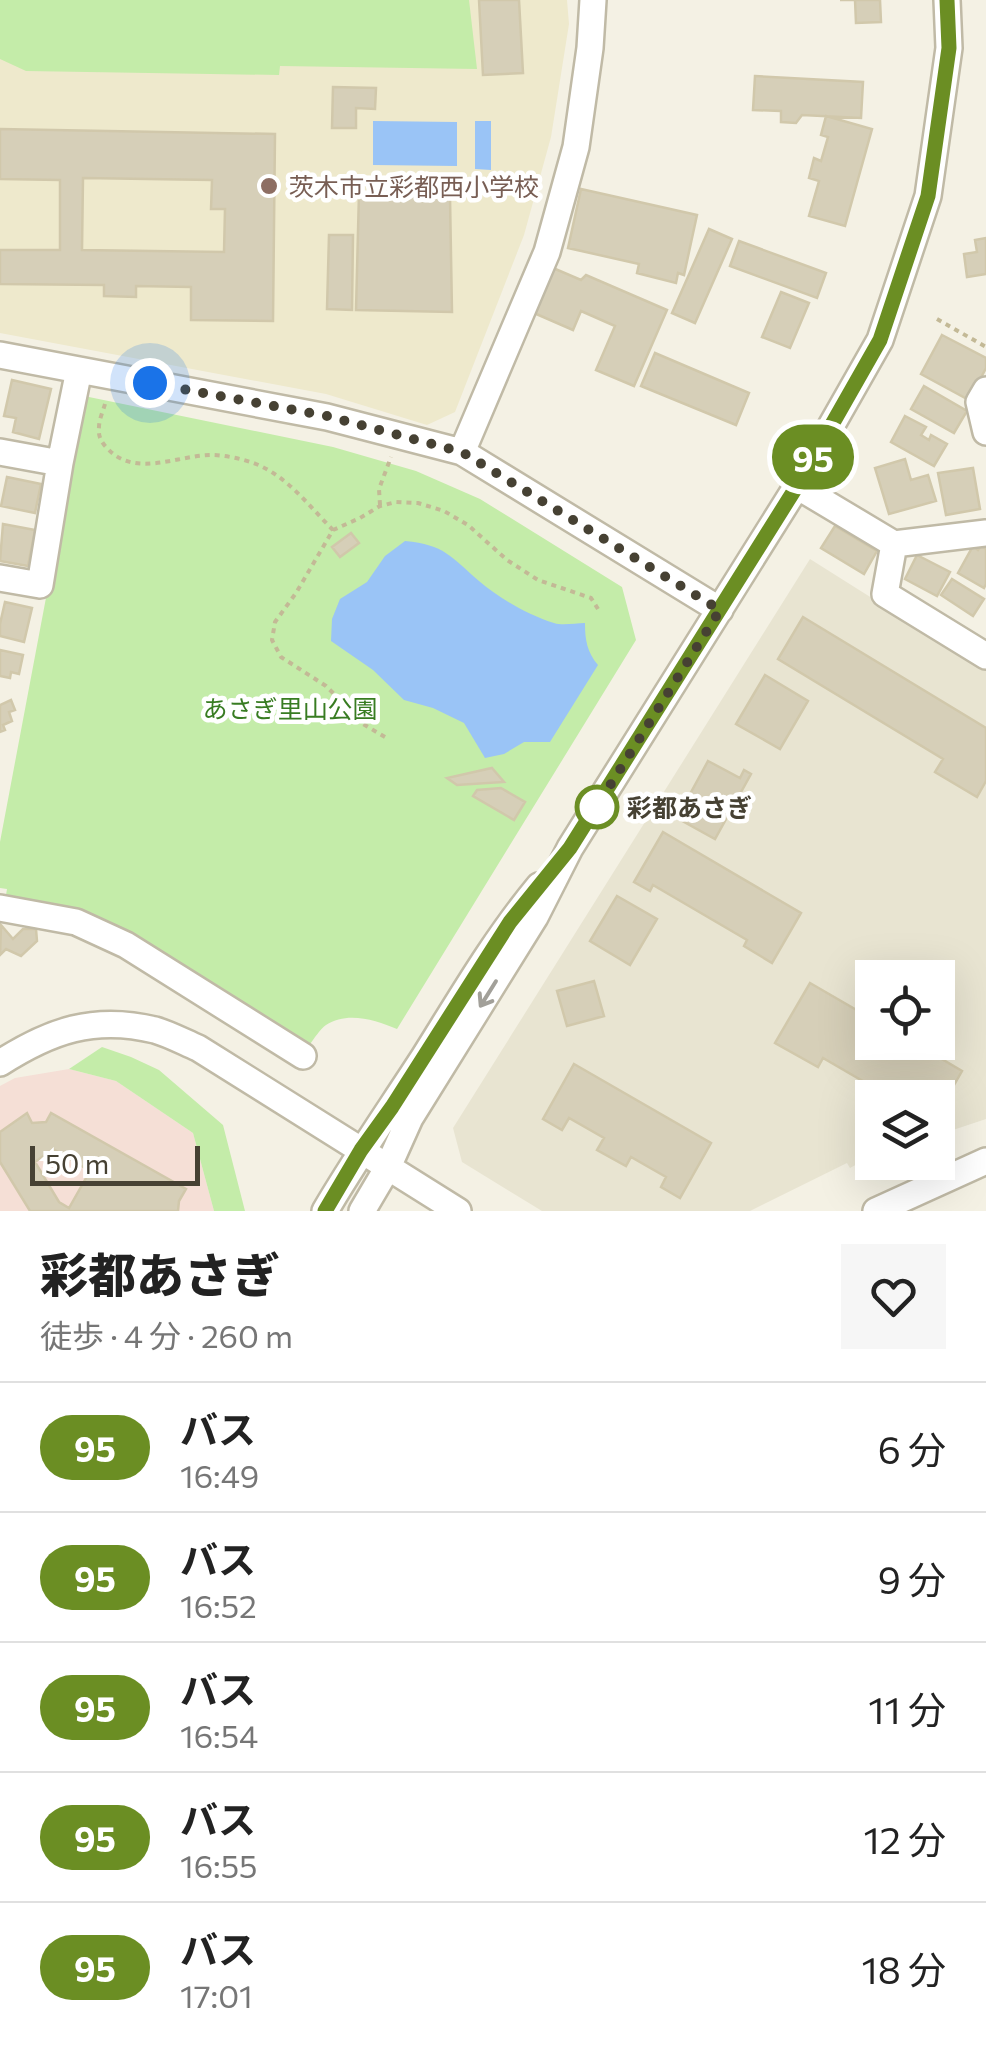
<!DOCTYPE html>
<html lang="ja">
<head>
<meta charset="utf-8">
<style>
	:root { --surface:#fff; --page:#f6f6f6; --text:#222; --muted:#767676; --line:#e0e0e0 }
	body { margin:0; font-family:Commissioner,"Noto Sans JP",sans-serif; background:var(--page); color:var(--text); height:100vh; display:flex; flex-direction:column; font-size:38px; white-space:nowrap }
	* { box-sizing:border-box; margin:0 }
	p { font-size:32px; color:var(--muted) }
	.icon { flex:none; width:55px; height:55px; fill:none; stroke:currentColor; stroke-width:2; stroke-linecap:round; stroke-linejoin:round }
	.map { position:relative; height:1211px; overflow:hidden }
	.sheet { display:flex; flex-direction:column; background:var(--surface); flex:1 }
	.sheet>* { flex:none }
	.badge { padding:0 20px; border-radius:32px; font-size:35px; line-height:65px }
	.buttons { position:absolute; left:855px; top:960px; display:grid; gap:20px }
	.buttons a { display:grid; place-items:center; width:100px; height:100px; border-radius:0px; background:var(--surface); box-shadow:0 10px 40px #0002; font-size:50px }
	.scale { position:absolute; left:30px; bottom:25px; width:170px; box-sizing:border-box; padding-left:10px; border:5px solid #464133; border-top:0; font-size:28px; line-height:35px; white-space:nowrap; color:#464133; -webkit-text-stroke:8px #fff; paint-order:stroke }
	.you { position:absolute; width:50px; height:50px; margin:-25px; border:8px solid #fff; border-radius:50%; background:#1a73e8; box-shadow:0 0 0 15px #1a73e833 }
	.map>.badge { position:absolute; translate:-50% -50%; box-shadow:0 0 0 5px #fff }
	.round { display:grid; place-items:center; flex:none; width:105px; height:105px; border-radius:0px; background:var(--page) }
	.headline { display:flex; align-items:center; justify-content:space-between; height:170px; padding:0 40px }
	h1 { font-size:48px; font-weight:800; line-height:75px }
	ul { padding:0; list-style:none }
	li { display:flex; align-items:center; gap:30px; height:130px; padding:0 40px; border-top:2px solid var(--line) }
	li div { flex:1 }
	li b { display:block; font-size:38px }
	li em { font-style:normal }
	li .badge { min-width:110px; font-weight:700; text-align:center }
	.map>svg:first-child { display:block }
</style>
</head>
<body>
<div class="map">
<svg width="986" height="1211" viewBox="0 0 986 1211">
	<rect width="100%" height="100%" fill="#f4f1e4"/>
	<path fill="#e8e4d1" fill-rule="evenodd" d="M810,559L986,670V1119L938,1135V1098H872V1156L850,1168L847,1163L750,1211H542L462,1162L453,1128ZM872,978H938V1042H872Z"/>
	<path fill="#eee9cc" d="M0,0H567L569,24L551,137L524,235L455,412L427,425L326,394L0,333Z"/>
	<path fill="#f5dfd6" d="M69,1069L116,1081L193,1133L214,1211H0V1086L15,1078Z"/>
	<path fill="#c4eca9" d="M0,0H469L477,69L280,66L279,75L26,71L0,59Z
		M84,396L333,447L416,471L480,499L622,587L636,640L397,1029C376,1020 347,1011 326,1025C320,1029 314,1039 310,1044L217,985L91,913L6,895L7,889L0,888V842Z
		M102,1047L131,1057L159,1070L223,1125L245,1211H214L193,1133L116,1081L69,1069Z"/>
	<path fill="#9ac4f6" d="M373,121L457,122V166L373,165Z
		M475,121H491V170L475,169Z
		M405,541C445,545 450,556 479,581C499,598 528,615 554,623C563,626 575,623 585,623C585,640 587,652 598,665L550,742H524L504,754L485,758L464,723L433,708L404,700L373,670L331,641L332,619L340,599L367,582L385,556Z"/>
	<path fill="#d6cfb8" stroke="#d1c8ab" stroke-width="2.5" fill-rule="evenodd" d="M479,0H519L523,73L483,75Z
		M840,0H880L881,22L856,23L855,0Z
		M755,76L863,82L861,118L802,115L796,123L781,122V111L753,110Z
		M333,87L376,88L375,109L356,108V128H332Z
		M826,116L872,129L845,226L809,216L819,181L809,178L814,158L821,161L828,137L821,135Z
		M0,129L275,134L273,321L191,320V287L136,286V297L104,296V285L0,284V250H60V180L0,179ZM83,178L212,180L211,209H225L224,252L82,250Z
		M581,189L697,215L684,275L678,273L676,283L637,273L639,264L568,248Z
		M359,193L450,197L452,312L356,310Z
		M709,229L732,239L695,323L672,313Z
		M329,235H353L352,310L327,309Z
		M986,238V274L967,277L964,254L977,252L975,240Z
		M739,241L826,273L817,298L730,266Z
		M553,268L581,280L586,275L667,310L634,386L596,370L615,326L581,311L573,330L534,313Z
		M781,292L809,303L790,348L762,337Z
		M942,335L986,358V368L969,400L921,374Z
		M655,353L749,393L736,425L641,386Z
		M12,380L51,389L39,439L13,432L16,418L4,416Z
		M924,386L967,411L954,433L911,409Z
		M905,416L926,427L921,435L929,440L931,435L947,444L934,466L891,442Z
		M905,459L911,480L928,475L936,501L889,514L875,468Z
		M973,468L980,509L946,515L938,473Z
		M7,477L41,484L35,513L1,506Z
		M3,524L35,530L28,566L0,561Z
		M835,526L877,551L864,574L821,548Z
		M351,533L359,543L340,557L332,547Z
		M973,546L978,550L981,546L986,549V584L984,588L958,573Z
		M917,555L950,572L937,596L905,579Z
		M952,579L984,599L973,616L941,595Z
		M5,602L32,608L24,642L0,636V624Z
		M803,617L986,728V781L977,797L935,772L943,759L778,659Z
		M0,650L23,655L19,674L11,672L10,678L0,676Z
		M765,675L808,701L780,749L736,724Z
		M11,700L15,710L9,712L12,721L3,725L5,730L0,732V705Z
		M708,761L740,778L744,770L751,774L715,839L677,818Z
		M492,768L504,782L457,785L447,778Z
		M501,788L525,802L514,820L473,796L477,790Z
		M663,832L801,913L772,963L744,946L747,940L653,885L650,891L634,882Z
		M617,896L657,919L630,965L590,941Z
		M1,925L13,939L23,929H36L37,941L21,956L6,949L0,955Z
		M594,981L604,1016L567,1026L557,991Z
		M810,983L872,1019V1042H913L962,1071L938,1113V1098H892L823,1058L818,1067L775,1043Z
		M574,1064L711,1143L680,1198L661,1187L666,1177L631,1157L626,1166L597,1150L604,1138L569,1118L562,1130L543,1119Z
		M27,1113L32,1123L46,1122L51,1113L186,1189L179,1201L178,1211H30L0,1162V1132ZM53,1149L90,1171L69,1208L59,1202L35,1162Z"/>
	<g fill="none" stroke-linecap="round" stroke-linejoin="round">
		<defs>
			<path id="minor" d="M0,355L327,417L462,452L720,610
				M986,390L979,402L986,432
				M0,452L60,463
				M462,452L547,252L576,147L590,48L593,0
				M797,486L894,544L986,533
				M894,544L885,594L986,656
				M0,578L40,585L60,463L79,370
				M0,908L76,922L126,945L303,1056
				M0,1063C50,1031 94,1015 155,1030C169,1034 184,1042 198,1048L458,1211
				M325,1211C356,1158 391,1108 424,1057C461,998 495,939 539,886
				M362,1211L388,1167L410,1118L535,917L570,848L797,486L880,340L928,196L949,48L947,0
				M876,1211L986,1161"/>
		</defs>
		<use href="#minor" stroke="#c0baa6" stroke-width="30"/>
		<path stroke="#c3b996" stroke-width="4" stroke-dasharray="5 5" stroke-linecap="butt" d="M937,319L986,347
			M105,404C103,411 99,420 99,427C98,436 101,442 107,448C134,478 175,456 210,455C225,455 243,459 256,464C288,477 309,506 333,530
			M380,505L379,489L391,457
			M385,737L346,714L340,700L326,686L281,657L272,640L275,622L296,593L333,530L360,518L380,506L396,502L418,503L444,511L468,525L507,560L538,580L591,598L598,609"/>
		<use href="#minor" stroke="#fff" stroke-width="25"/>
	</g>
	<defs><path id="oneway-shaft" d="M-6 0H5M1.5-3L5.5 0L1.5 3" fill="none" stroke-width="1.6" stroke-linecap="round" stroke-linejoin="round" transform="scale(2.5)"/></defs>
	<use stroke="#a2a099" href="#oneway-shaft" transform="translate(488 994) rotate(122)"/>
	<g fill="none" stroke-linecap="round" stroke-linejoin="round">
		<defs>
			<path id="line" d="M325,1211L361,1150L392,1107L510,922L570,848L797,486L880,340L928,196L949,48L947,0"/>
		</defs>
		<use href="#line" stroke="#fff" stroke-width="22"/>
		<use href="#line" stroke="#6b8e23" stroke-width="15"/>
		<path stroke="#464133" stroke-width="10" stroke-dasharray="0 18" d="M150,383L327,416L462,452L720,610L589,819L597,807"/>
	</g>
	<circle fill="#8d6e63" stroke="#fff" stroke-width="4" cx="269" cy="186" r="10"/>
	<circle fill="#fff" stroke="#6b8e23" stroke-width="5" cx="597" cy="807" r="20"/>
	<g text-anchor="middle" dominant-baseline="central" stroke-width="9" stroke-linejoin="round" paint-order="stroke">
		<g font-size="25" fill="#785e54" stroke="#fff" text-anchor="start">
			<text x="289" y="186">茨木市立彩都西小学校</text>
		</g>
		<g font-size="25" fill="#387c22" stroke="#fff">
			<text x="290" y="708">あさぎ里山公園</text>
		</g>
		<g font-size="25" font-weight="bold" fill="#464133" stroke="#fff" text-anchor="start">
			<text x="627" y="807">彩都あさぎ</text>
		</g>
	</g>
</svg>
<div class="buttons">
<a><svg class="icon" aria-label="locate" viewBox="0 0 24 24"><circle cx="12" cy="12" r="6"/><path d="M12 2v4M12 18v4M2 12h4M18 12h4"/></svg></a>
<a><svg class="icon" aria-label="layers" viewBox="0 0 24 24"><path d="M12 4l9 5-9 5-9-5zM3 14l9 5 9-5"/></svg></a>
</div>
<div class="scale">50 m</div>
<div class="you" style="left:150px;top:383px"></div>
<b class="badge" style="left:813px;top:457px;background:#6b8e23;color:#fff">95</b>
</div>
<section class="sheet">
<div class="headline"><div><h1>彩都あさぎ</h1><p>徒歩 · 4 分 · 260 m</p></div><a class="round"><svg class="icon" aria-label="heart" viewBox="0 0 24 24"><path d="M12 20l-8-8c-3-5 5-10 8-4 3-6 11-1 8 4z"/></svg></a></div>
<ul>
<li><span class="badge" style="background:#6b8e23;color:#fff">95</span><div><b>バス</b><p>16:49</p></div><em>6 分</em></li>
<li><span class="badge" style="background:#6b8e23;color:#fff">95</span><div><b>バス</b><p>16:52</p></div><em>9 分</em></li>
<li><span class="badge" style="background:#6b8e23;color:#fff">95</span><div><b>バス</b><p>16:54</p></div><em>11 分</em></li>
<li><span class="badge" style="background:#6b8e23;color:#fff">95</span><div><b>バス</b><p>16:55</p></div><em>12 分</em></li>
<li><span class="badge" style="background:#6b8e23;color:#fff">95</span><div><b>バス</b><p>17:01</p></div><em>18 分</em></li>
</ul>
</section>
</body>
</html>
